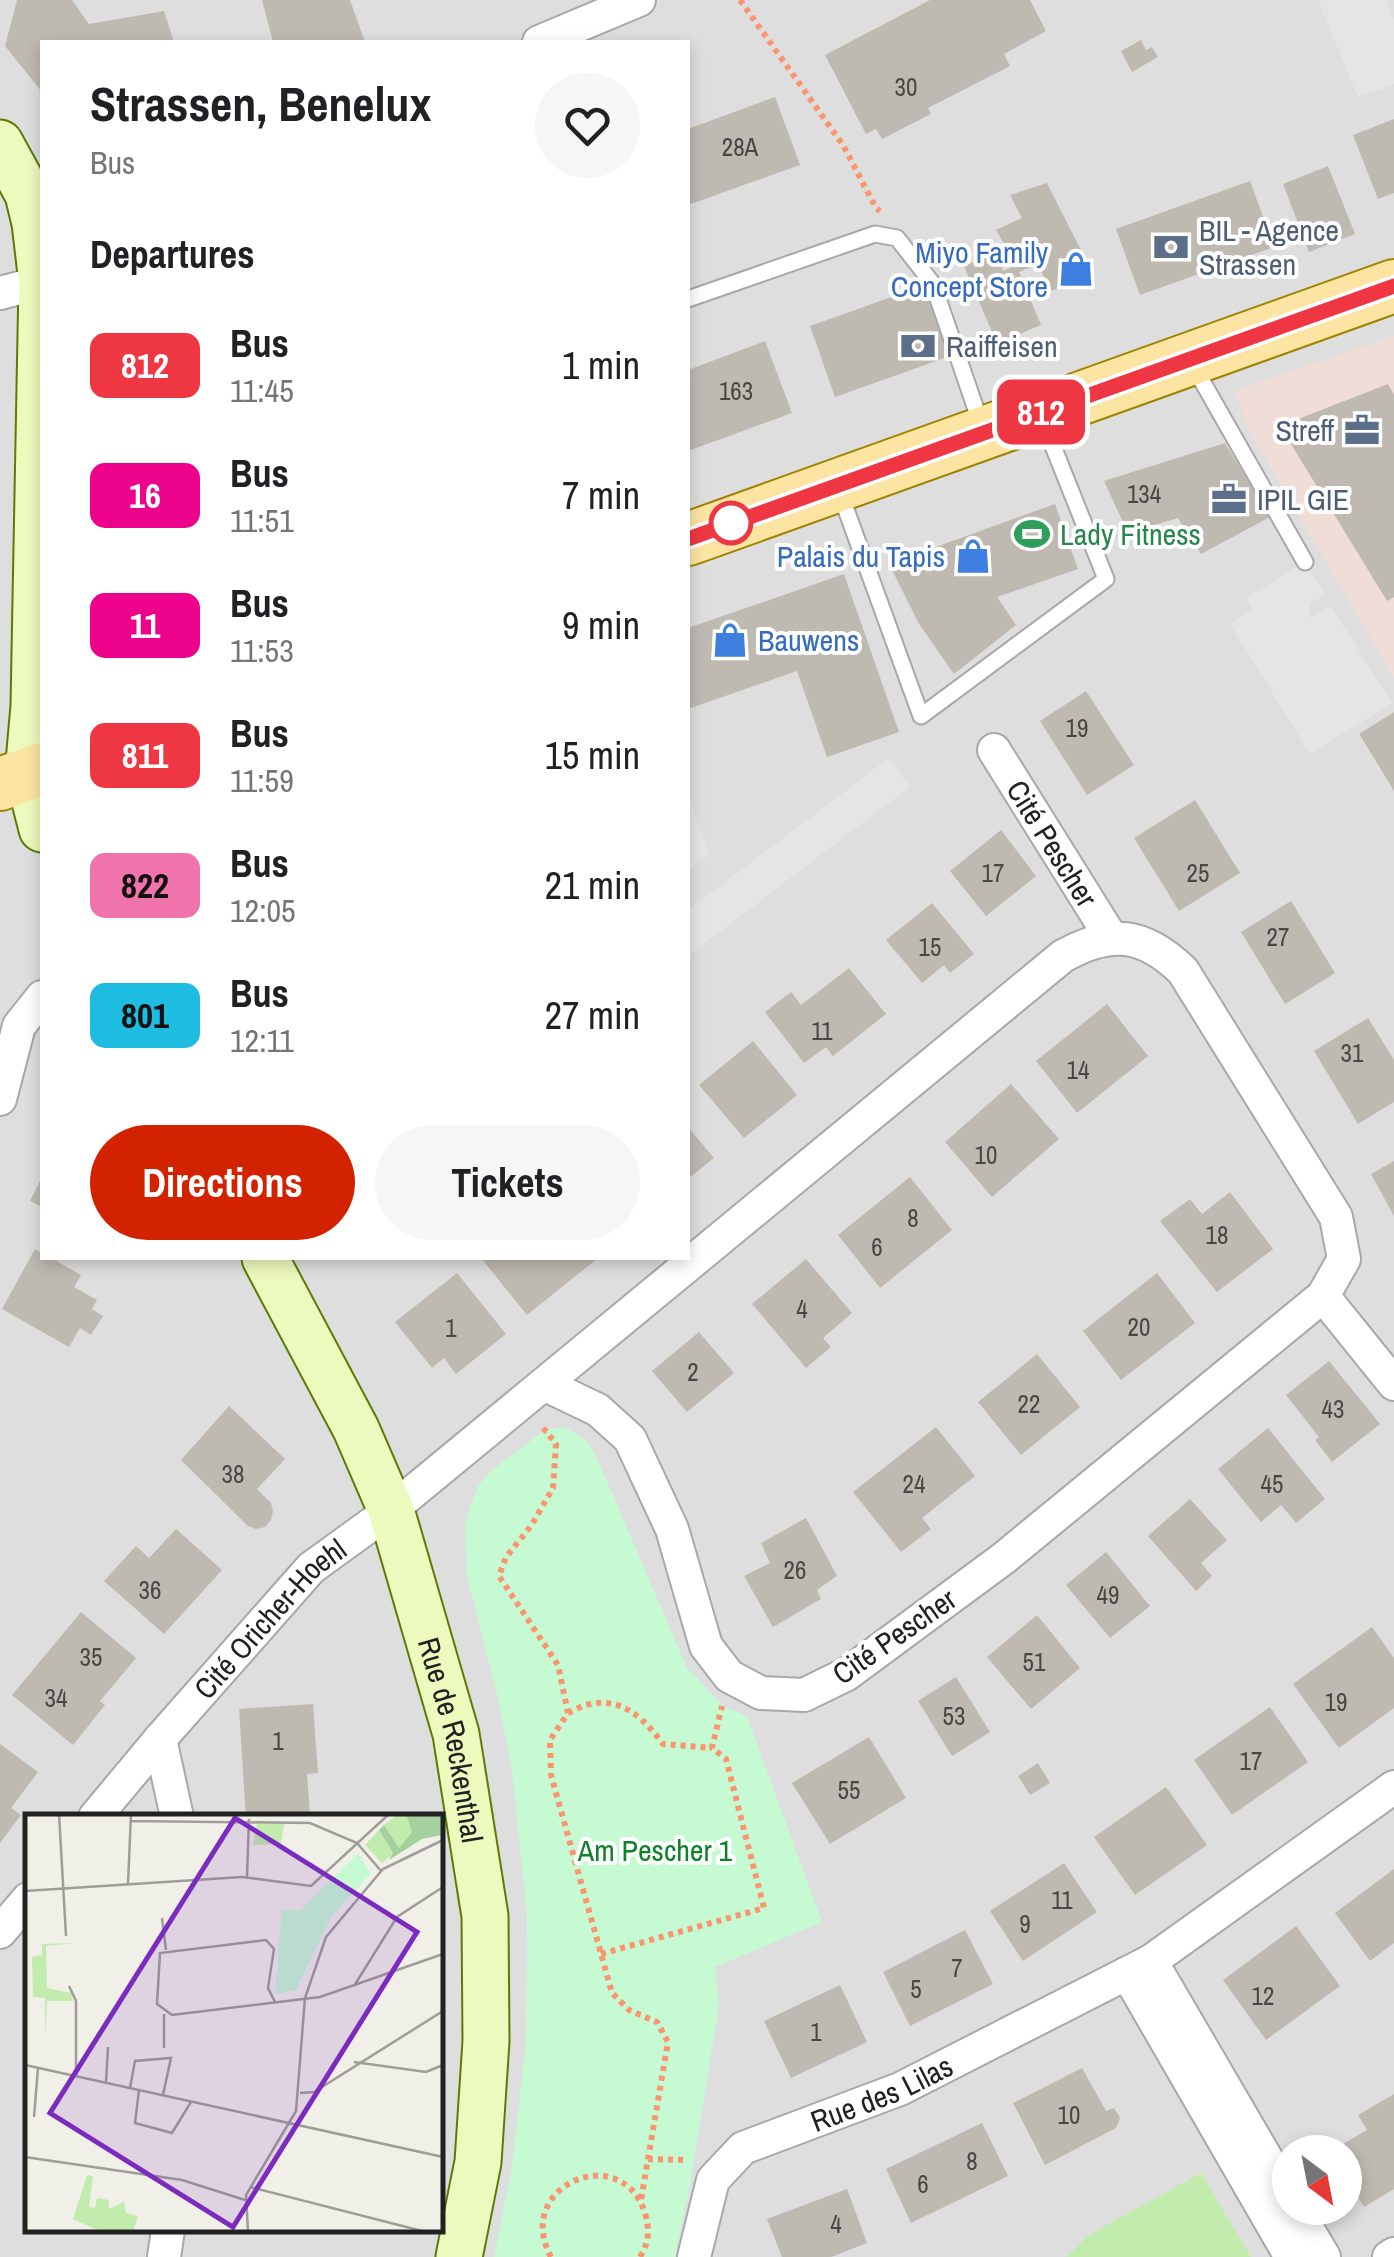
<!DOCTYPE html>
<html lang="en">
<head>
<meta charset="utf-8">
<style>
	:root { --surface:#fff; --page:#f6f6f6; --text:#202124; --muted:#757577; --accent:#d22200 }
	body { margin:0; font-family:"Archivo Narrow",sans-serif; background:var(--page); color:var(--text); height:100vh; display:flex; flex-direction:column; font-size:38px; white-space:nowrap }
	* { box-sizing:border-box; margin:0 }
	p { font-size:32px; color:var(--muted) }
	.icon { flex:none; width:55px; height:55px; fill:none; stroke:currentColor; stroke-width:2; stroke-linecap:round; stroke-linejoin:round }
	.map { position:relative; flex:1; overflow:hidden }
	.drawer { position:absolute; left:40px; top:40px; width:650px; height:1220px; display:flex; flex-direction:column; background:var(--surface); border-radius:0px; box-shadow:0 5px 15px #0003 }
	.drawer>* { flex:none }
	.badge { padding:0 20px; border-radius:15px; font-size:35px; line-height:65px }
	.needle { width:65px; rotate:148deg }
	.buttons { position:absolute; left:1272px; top:2135px; display:grid; gap:20px }
	.buttons a { display:grid; place-items:center; width:90px; height:90px; border-radius:50%; background:var(--surface); box-shadow:0 5px 15px #0003; font-size:50px }
	.map>.badge { position:absolute; translate:-50% -50%; box-shadow:0 0 0 5px #fff }
	h2 { padding:0 50px; font-size:38px; line-height:90px }
	.round { display:grid; place-items:center; flex:none; width:105px; height:105px; border-radius:52px; background:var(--page) }
	.head { display:flex; align-items:center; justify-content:space-between; height:170px; padding:0 50px }
	h1 { font-size:48px; font-weight:700; line-height:75px }
	.action { display:flex; gap:20px; margin-top:auto; padding:20px 50px }
	.action a { flex:1; height:115px; border-radius:60px; background:var(--accent); color:#fff; font-size:40px; font-weight:700; line-height:115px; text-align:center }
	.action a+a { background:var(--page); color:var(--text) }
	ul { padding:0; list-style:none }
	li { display:flex; align-items:center; gap:30px; height:130px; padding:0 50px }
	li div { flex:1 }
	li b { display:block; font-size:38px }
	li em { font-style:normal }
	li .badge { min-width:110px; font-weight:700; text-align:center }
	.map>svg:first-child { display:block }
</style>
</head>
<body>
<div class="map">
<svg width="1394" height="2257" viewBox="0 0 1394 2257">
	<rect width="100%" height="100%" fill="#f1f0e8"/>
	<path fill="#dfdede" fill-rule="evenodd" d="M0,0H1394V336L1236,391L1250,431L1394,677V712L1359,735L1394,791V2257H0ZM42,42H688V1258H42ZM28,1817H440V2230H28ZM1290,2152H1345V2208H1290Z"/>
	<path fill="#f1ddd7" d="M1394,336V677L1250,431L1235,391Z"/>
	<path fill="#c2ebae" d="M1201,2173L1251,2257H1067L1090,2234Z"/>
	<path fill="#c6fad3" d="M565,1427L587,1441L599,1463L687,1668L723,1706L747,1716L822,1922L715,1967L719,2005L691,2179L675,2257H494L512,2166L526,2044L527,1915L512,1770L497,1694L467,1576L465,1523L477,1488L488,1473L545,1430Z"/>
	<path fill="#e5e5e5" d="M1318,0H1386L1394,20V84L1358,97Z
		M1305,562L1325,594L1310,604V618L1331,606L1392,703L1310,754L1230,624L1252,609L1246,598Z
		M889,758L910,787L688,956V910Z
		M688,796L709,853L688,871Z"/>
	<path fill="#beb9b1" d="M17,0H72L89,24L164,11L174,42H42V92L5,46Z
		M262,0H350L365,42H273Z
		M930,0H1030L1046,31L1004,54L1010,66L928,108L931,114L882,139L876,129L866,134L825,55Z
		M1141,40L1146,50L1152,47L1158,57L1132,72L1121,51Z
		M775,97L800,165L688,205V129Z
		M1394,119V193L1378,199L1353,135Z
		M1328,166L1355,234L1309,252L1283,184Z
		M1250,181L1274,247L1140,295L1116,229Z
		M1047,183L1091,270L1052,291L1037,264L1019,272L1041,325L997,344L964,266L996,253L1003,271L1016,265L996,230L1022,218L1010,195Z
		M928,284L953,355L835,397L810,326Z
		M765,341L792,413L688,451V370Z
		M1388,384L1394,395V597L1387,601L1280,426Z
		M1225,443L1270,517L1201,554L1178,518L1128,533L1104,481Z
		M1055,504L1078,569L997,597L1016,625L954,674L919,624L889,564Z
		M844,574L899,732L827,757L797,671L688,709V628Z
		M1086,691L1134,765L1087,795L1040,721Z
		M1394,712V791L1359,734Z
		M1195,800L1240,873L1179,911L1134,838Z
		M1001,830L1036,876L986,916L950,871Z
		M1291,901L1335,973L1285,1004L1241,932Z
		M932,903L974,954L950,973L944,965L922,983L886,940Z
		M849,968L886,1014L833,1056L826,1047L804,1063L765,1012L791,992L801,1005Z
		M1107,1004L1148,1056L1077,1113L1036,1061Z
		M1368,1018L1394,1060V1102L1358,1124L1314,1051Z
		M753,1041L797,1095L744,1138L699,1085Z
		M1011,1084L1059,1139L992,1197L945,1142Z
		M688,1127L714,1158L688,1179Z
		M1394,1161V1216L1371,1174Z
		M42,1177V1207L30,1201Z
		M910,1177L952,1230L880,1288L838,1235Z
		M1230,1192L1273,1249L1217,1292L1160,1221L1190,1199L1202,1214Z
		M35,1249L42,1253V1258H51L81,1275L74,1287L97,1300L92,1309L103,1316L91,1335L80,1328L69,1347L2,1309Z
		M481,1258H598L527,1315Z
		M806,1259L852,1313L823,1338L831,1347L806,1368L752,1304Z
		M457,1273L506,1334L456,1374L444,1358L432,1368L395,1322Z
		M1157,1273L1195,1323L1121,1380L1083,1331Z
		M699,1332L734,1373L687,1412L652,1371Z
		M1037,1354L1080,1407L1021,1455L978,1402Z
		M1329,1361L1380,1424L1332,1462L1315,1440L1319,1437L1286,1395Z
		M229,1406L285,1459L257,1489L271,1503L273,1511L271,1520L265,1527L256,1529L248,1526L181,1460Z
		M936,1427L975,1476L922,1518L931,1529L901,1552L853,1492Z
		M1268,1428L1325,1499L1296,1523L1281,1505L1261,1522L1218,1469Z
		M1190,1499L1227,1540L1201,1563L1212,1576L1196,1591L1148,1536Z
		M806,1518L837,1576L817,1590L821,1599L773,1627L744,1576L770,1563L761,1543Z
		M176,1529L222,1570L164,1634L104,1581L136,1546L149,1558Z
		M1106,1552L1150,1606L1110,1638L1066,1585Z
		M81,1612L136,1658L100,1701L105,1705L73,1745L12,1695Z
		M1037,1615L1080,1668L1031,1709L987,1657Z
		M1372,1627L1394,1658V1708L1339,1748L1293,1684Z
		M956,1677L990,1732L952,1756L918,1701Z
		M313,1704L318,1773L307,1774L310,1814L246,1817L239,1709Z
		M1270,1707L1308,1762L1232,1815L1194,1760Z
		M869,1737L906,1798L830,1844L792,1783Z
		M0,1744L38,1772L11,1808L21,1815L0,1843Z
		M1038,1763L1050,1783L1030,1795L1018,1776Z
		M1166,1787L1207,1845L1135,1895L1094,1837Z
		M1064,1863L1097,1912L1023,1961L990,1911Z
		M1394,1869V1943L1370,1961L1335,1913Z
		M1296,1926L1340,1986L1266,2040L1223,1980Z
		M965,1930L993,1984L910,2026L883,1972Z
		M840,1985L867,2042L791,2078L764,2021Z
		M1082,2068L1106,2111L1114,2108L1120,2118L1116,2128L1045,2165L1013,2103Z
		M1394,2094V2189L1364,2207L1345,2175V2152H1329L1367,2130L1358,2115Z
		M982,2123L1008,2176L911,2223L886,2169Z
		M847,2189L867,2243L831,2257H782L767,2219Z"/>
	<g fill="none" stroke-linecap="round" stroke-linejoin="round">
		<defs>
			<path id="service" d="M688,299L875,234L897,238L933,284L981,424
				M1194,367L1305,562
				M840,493L921,716L1106,579L1043,421"/>
			<g id="minor">
				<path d="M539,42L639,0"/>
				<path d="M0,293L42,282"/>
				<path id="s1" d="M994,750L1112,939"/>
				<path d="M0,1099L19,1026L42,997"/>
				<path d="M1323,1296L1394,1384"/>
				<path d="M160,1739L177,1817"/>
				<path id="s2" d="M95,1817L160,1739L311,1568L391,1510L1063,956C1111,929 1144,933 1183,971L1336,1217L1344,1259L1323,1296L1004,1558L847,1674L804,1695L761,1693L729,1676L706,1646L672,1529L630,1439L598,1410L544,1384"/>
				<path d="M0,1932L28,1899"/>
				<path d="M1151,1961L1290,2199"/>
				<path d="M1127,1973L1291,2257"/>
				<path d="M1295,2208L1324,2257"/>
				<path d="M164,2257L168,2230"/>
				<path id="s3" d="M694,2257L713,2180L743,2148L900,2089L1151,1961L1394,1787"/>
				<path d="M1389,2257L1394,2254"/>
			</g>
			<g id="secondary">
				<path d="M0,143L28,194L35,223L42,282L34,706L28,774L42,829"/>
				<path id="s4" d="M265,1258L356,1429L391,1510L456,1734L485,1916L486,2041L478,2162L459,2257"/>
			</g>
			<path id="primary" d="M688,539L1394,286
				M0,784L42,769"/>
		</defs>
		<use href="#service" stroke="#a8a8a8" stroke-width="19"/>
		<use href="#minor" stroke="#a8a8a8" stroke-width="36"/>
		<use href="#secondary" stroke="#5b7b05" stroke-width="49"/>
		<use href="#primary" stroke="#9e8300" stroke-width="56"/>
		<path stroke="#fa9570" stroke-width="6" stroke-dasharray="5 5" stroke-linecap="butt" d="M740,0L843,145L876,208L880,211
			M543,1432L545,1430L556,1444L553,1488L531,1526L506,1557L499,1576L558,1665L568,1713L550,1740L551,1775L612,1993L629,2010L657,2022L668,2042L641,2200
			M568,1713C575,1710 583,1705 590,1704C623,1697 645,1720 663,1744L712,1748
			M601,1954L764,1908L726,1759L712,1748L722,1706
			M648,2159L687,2160
			M551,2257C512,2185 622,2140 645,2213C650,2230 649,2242 640,2257"/>
		<use href="#service" stroke="#fff" stroke-width="15"/>
		<use href="#minor" stroke="#fff" stroke-width="32"/>
		<use href="#secondary" stroke="#edfabd" stroke-width="45"/>
		<use href="#primary" stroke="#fce4a2" stroke-width="52"/>
	</g>
	<g fill="none" stroke-linecap="round" stroke-linejoin="round">
		<defs>
			<path id="line" d="M688,539L1394,286"/>
		</defs>
		<use href="#line" stroke="#fff" stroke-width="22"/>
		<use href="#line" stroke="#ef3744" stroke-width="15"/>
	</g>
	<defs>
		<symbol id="bank-bare" viewBox="-9 -9 18 18"><path d="M-6-4H6V4H-6ZM0-2.3a2.3 2.3 0 1 0 0 4.6a2.3 2.3 0 1 0 0-4.6Z" fill="#5c6f8a" stroke="#fff" stroke-width="2.5" paint-order="stroke"/></symbol>
		<symbol id="shop-bare" viewBox="-9 -9 18 18"><path d="M-5-2.5h2.3a2.7 3.5 0 0 1 5.4 0H5L5.5 6h-11ZM-1.5-2.5h3a1.5 2.3 0 0 0-3 0Z" fill="#3f7fe0" stroke="#fff" stroke-width="2.5" paint-order="stroke"/></symbol>
		<symbol id="office-bare" viewBox="-9 -9 18 18"><path d="M-6-3h4V-5.5h4V-3h4V5H-6ZM-1-4.5V-3h2v-1.5ZM-6 0V1H6V0Z" fill="#5c6f8a" stroke="#fff" stroke-width="2.5" paint-order="stroke"/></symbol>
		<symbol id="stadium-bare" viewBox="-9 -9 18 18"><path d="M0-5a6.5 5 0 1 0 0 10a6.5 5 0 1 0 0-10ZM-3.5-1.8h7v3.6h-7Z" fill="#2e9e5b" stroke="#fff" stroke-width="2.5" paint-order="stroke"/></symbol>
	</defs>
	<g fill-rule="evenodd">
		<use href="#bank-bare" x="1146" y="222" width="50" height="50"/>
		<use href="#shop-bare" x="1051" y="244" width="50" height="50"/>
		<use href="#bank-bare" x="893" y="321" width="50" height="50"/>
		<use href="#office-bare" x="1337" y="405" width="50" height="50"/>
		<use href="#office-bare" x="1204" y="474" width="50" height="50"/>
		<use href="#stadium-bare" x="1007" y="509" width="50" height="50"/>
		<use href="#shop-bare" x="948" y="531" width="50" height="50"/>
		<use href="#shop-bare" x="705" y="615" width="50" height="50"/>
	</g>
	<circle fill="#fff" stroke="#ef3744" stroke-width="5" cx="731" cy="523" r="20"/>
	<g text-anchor="middle" dominant-baseline="central" stroke-width="8" stroke-linejoin="round" paint-order="stroke">
		<g font-size="25" fill="#484745">
			<text x="906" y="87">30</text>
			<text x="740" y="147">28A</text>
			<text x="736" y="391">163</text>
			<text x="1144" y="494">134</text>
			<text x="1077" y="728">19</text>
			<text x="993" y="873">17</text>
			<text x="1198" y="873">25</text>
			<text x="1278" y="937">27</text>
			<text x="930" y="947">15</text>
			<text x="822" y="1031">11</text>
			<text x="1352" y="1053">31</text>
			<text x="1078" y="1070">14</text>
			<text x="986" y="1155">10</text>
			<text x="913" y="1218">8</text>
			<text x="1217" y="1235">18</text>
			<text x="877" y="1247">6</text>
			<text x="802" y="1309">4</text>
			<text x="1139" y="1327">20</text>
			<text x="451" y="1328">1</text>
			<text x="693" y="1372">2</text>
			<text x="1029" y="1404">22</text>
			<text x="1333" y="1409">43</text>
			<text x="233" y="1474">38</text>
			<text x="914" y="1484">24</text>
			<text x="1272" y="1484">45</text>
			<text x="795" y="1570">26</text>
			<text x="150" y="1590">36</text>
			<text x="1108" y="1595">49</text>
			<text x="91" y="1657">35</text>
			<text x="1034" y="1662">51</text>
			<text x="56" y="1698">34</text>
			<text x="1336" y="1702">19</text>
			<text x="954" y="1716">53</text>
			<text x="278" y="1741">1</text>
			<text x="1251" y="1761">17</text>
			<text x="849" y="1790">55</text>
			<text x="1062" y="1900">11</text>
			<text x="1025" y="1924">9</text>
			<text x="957" y="1968">7</text>
			<text x="916" y="1989">5</text>
			<text x="1263" y="1996">12</text>
			<text x="816" y="2032">1</text>
			<text x="1069" y="2115">10</text>
			<text x="972" y="2161">8</text>
			<text x="923" y="2184">6</text>
			<text x="836" y="2224">4</text>
		</g>
		<g font-size="30" fill="#4e5e75" stroke="#fff" text-anchor="start">
			<text x="1199" y="230">BIL - Agence<tspan x="1199" dy="34">Strassen</tspan></text>
			<text x="946" y="346">Raiffeisen</text>
			<text x="1334" y="430" text-anchor="end">Streff</text>
			<text x="1257" y="499">IPIL GIE</text>
		</g>
		<g font-size="30" fill="#366cbe" stroke="#fff" text-anchor="end">
			<text x="1048" y="252">Miyo Family<tspan x="1048" dy="34">Concept Store</tspan></text>
			<text x="945" y="556">Palais du Tapis</text>
			<text x="758" y="640" text-anchor="start">Bauwens</text>
		</g>
		<g font-size="30" fill="#27864d" stroke="#fff" text-anchor="start">
			<text x="1060" y="534">Lady Fitness</text>
		</g>
		<g font-size="30" fill="#212121" stroke="#fff">
			<text stroke="none"><textPath href="#s1" startOffset="110">Cité Pescher</textPath></text>
			<text stroke="none"><textPath href="#s2" startOffset="265">Cité Oricher-Hoehl</textPath></text>
			<text transform="translate(894 1636) rotate(-35)">Cité Pescher</text>
			<text stroke="none"><textPath href="#s4" startOffset="520">Rue de Reckenthal</textPath></text>
			<text stroke="none"><textPath href="#s3" startOffset="272">Rue des Lilas</textPath></text>
		</g>
		<g font-size="30" fill="#0c8229" stroke="#fff">
			<text x="655" y="1850">Am Pescher 1</text>
		</g>
	</g>
	<g transform="translate(25 1814)">
		<rect width="418" height="418" fill="#f1f0e8"/>
		<path d="M373,0H381L387,18L374,34L359,11ZM232,9L259,10L256,30L228,31ZM354,16L368,40L357,49L340,31ZM51,129L21,132L22,174L46,179L48,187H22L20,227V184L8,183L7,143L17,141V130ZM62,361L68,362L64,393L70,394L72,384L84,386V395L99,388L101,399L113,402L108,417H75L48,405Z" fill="#c2ebae"/>
		<path d="M381,0H417V21L397,25L364,46L368,39L354,16L359,11L374,34L387,18Z" fill="#a3d09d"/>
		<path d="M333,39L346,59L306,103L271,176L250,180L257,95L275,97Z" fill="#c6fad3"/>
		<path fill="none" stroke="#9e9d98" stroke-width="2.5" d="M34,0L41,122M106,7L285,9L332,29L357,58M222,63L224,5M103,70L106,0M0,77L217,63L286,72L364,0M137,104L141,136M44,172L51,187V262M329,172L372,103L418,73M250,188L243,174L249,135L241,126L135,139L132,190L147,201L295,183L418,140M139,200V234M329,248L401,258L418,251M0,251L418,343M81,269L83,233M105,274L110,247L146,244L138,281M114,276L110,309L147,319L166,288M275,279L289,278L418,197M9,303L13,254M0,343L157,366L220,386M225,373L397,417M223,417L221,381L271,297L280,184L301,123L358,55L418,26"/>
		<path fill="#7b2cbf" fill-opacity="0.15" stroke="#7b2cbf" stroke-width="5" d="M210,4L392,118L208,413L25,299Z"/>
		<rect width="418" height="418" fill="none" stroke="#212121" stroke-width="5"/>
	</g>
</svg>
<div class="buttons">
<a><svg class="needle" viewBox="-14 -14 28 28"><path d="M0-13l5 13h-10z" fill="#e53935"/><path d="M0 13l5-13h-10z" fill="#757577"/></svg></a>
</div>
<b class="badge" style="left:1041px;top:412px;background:#ef3744;color:#fff">812</b>
<section class="drawer">
<div class="head"><div><h1>Strassen, Benelux</h1><p>Bus</p></div><a class="round"><svg class="icon" aria-label="heart" viewBox="0 0 24 24"><path d="M12 20l-8-8c-3-5 5-10 8-4 3-6 11-1 8 4z"/></svg></a></div>
<h2>Departures</h2>
<ul>
<li><span class="badge" style="background:#ef3744;color:#fff">812</span><div><b>Bus</b><p>11:45</p></div><em>1 min</em></li>
<li><span class="badge" style="background:#ed028c;color:#fff">16</span><div><b>Bus</b><p>11:51</p></div><em>7 min</em></li>
<li><span class="badge" style="background:#ed028c;color:#fff">11</span><div><b>Bus</b><p>11:53</p></div><em>9 min</em></li>
<li><span class="badge" style="background:#ef3744;color:#fff">811</span><div><b>Bus</b><p>11:59</p></div><em>15 min</em></li>
<li><span class="badge" style="background:#f173ac;color:#111">822</span><div><b>Bus</b><p>12:05</p></div><em>21 min</em></li>
<li><span class="badge" style="background:#1fbce1;color:#111">801</span><div><b>Bus</b><p>12:11</p></div><em>27 min</em></li>
</ul>
<div class="action"><a>Directions</a><a>Tickets</a></div>
</section>
</div>
</body>
</html>
